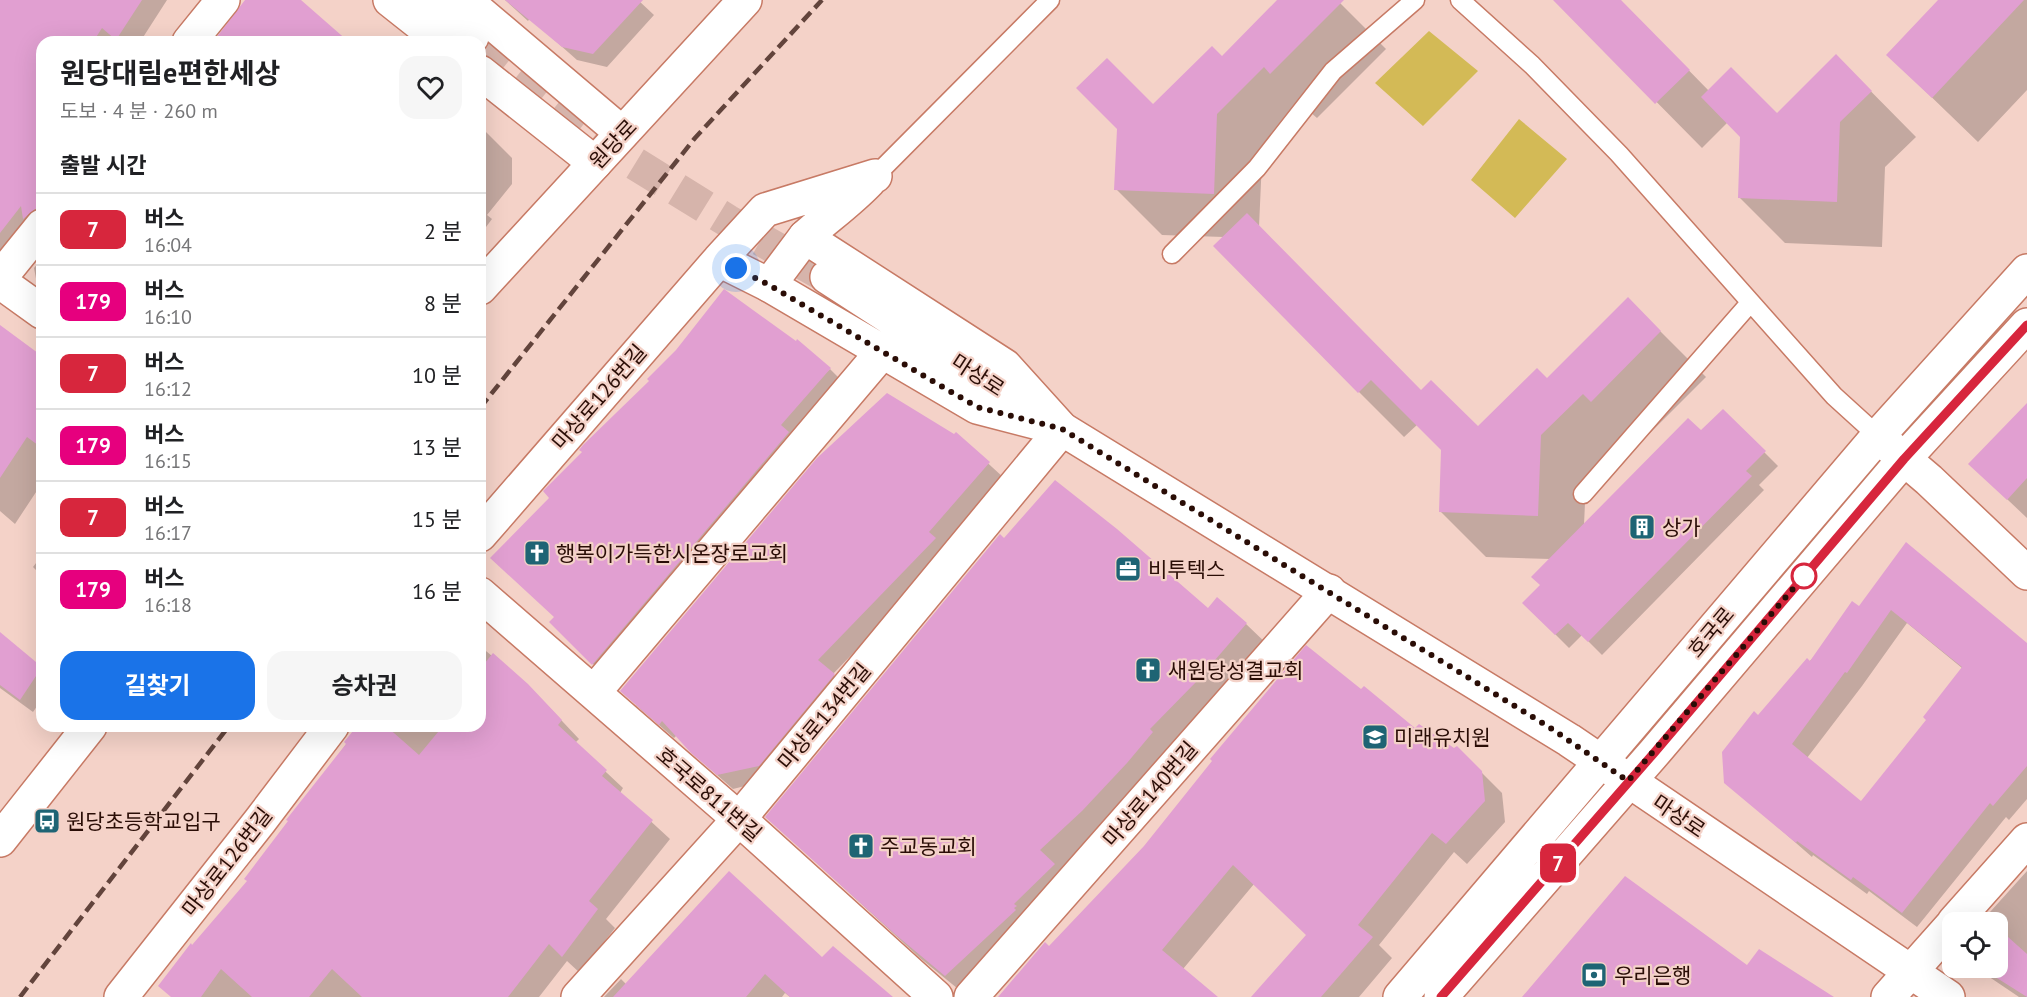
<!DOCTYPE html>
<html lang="ko">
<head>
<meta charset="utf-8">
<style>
	:root { --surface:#fff; --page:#f6f6f6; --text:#202124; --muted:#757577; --line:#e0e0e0; --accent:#1a73e8 }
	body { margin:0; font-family:"PT Sans","Noto Sans KR",sans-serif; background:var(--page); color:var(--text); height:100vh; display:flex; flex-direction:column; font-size:22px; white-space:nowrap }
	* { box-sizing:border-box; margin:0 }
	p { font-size:20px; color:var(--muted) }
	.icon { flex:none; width:33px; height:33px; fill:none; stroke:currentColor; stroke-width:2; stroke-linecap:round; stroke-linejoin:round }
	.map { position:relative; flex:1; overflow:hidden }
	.drawer { position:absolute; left:36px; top:36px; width:450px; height:696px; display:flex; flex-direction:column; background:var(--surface); border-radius:18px; box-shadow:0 6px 24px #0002 }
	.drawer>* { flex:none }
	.badge { padding:0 12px; border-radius:9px; font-size:21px; line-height:39px }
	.fabs { position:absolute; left:1942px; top:912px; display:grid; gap:12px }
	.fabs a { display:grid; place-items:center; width:66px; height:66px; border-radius:12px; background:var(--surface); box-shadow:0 6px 24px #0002; font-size:30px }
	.you { position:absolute; width:30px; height:30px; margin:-15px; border:4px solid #fff; border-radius:50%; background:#1a73e8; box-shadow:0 0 0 9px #1a73e833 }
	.map>.badge { position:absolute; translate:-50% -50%; box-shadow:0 0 0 3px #fff }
	h2 { padding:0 24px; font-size:22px; line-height:54px }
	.round { display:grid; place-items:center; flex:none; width:63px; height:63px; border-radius:18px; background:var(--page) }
	.summary { display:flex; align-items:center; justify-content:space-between; height:102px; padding:0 24px }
	h1 { font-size:28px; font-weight:700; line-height:45px }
	.cta { display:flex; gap:12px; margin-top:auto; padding:12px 24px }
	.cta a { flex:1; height:69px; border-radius:18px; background:var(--accent); color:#fff; font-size:24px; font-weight:700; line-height:69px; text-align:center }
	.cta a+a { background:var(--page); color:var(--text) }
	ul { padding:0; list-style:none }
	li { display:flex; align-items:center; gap:18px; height:72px; padding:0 24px; border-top:2px solid var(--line) }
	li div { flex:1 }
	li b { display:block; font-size:22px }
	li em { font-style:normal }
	li .badge { min-width:66px; font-weight:700; text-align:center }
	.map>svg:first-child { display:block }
</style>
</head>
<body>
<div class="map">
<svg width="2027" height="997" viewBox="0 0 2027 997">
	<rect width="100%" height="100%" fill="#f4d2c8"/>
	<path fill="#d3ba56" d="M1429,31L1478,71L1423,126L1375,83Z
		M1519,119L1567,159L1515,218L1471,180Z"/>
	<path fill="#0003" fill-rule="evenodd" d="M0,0H167L140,42H42V217L0,254Z
		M505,0H542L528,21Z
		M570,0H638L654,15L607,67L577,60L542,29Z
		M1279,0H1337L1386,49L1317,118L1310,112L1262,160L1259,227L1422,392L1478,428L1547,380L1628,299L1706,377L1637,446L1629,438L1586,481L1584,525L1701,433L1723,411L1778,466L1759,485L1764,490L1602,655L1582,635L1569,648L1524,603L1542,585L1551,559L1486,557L1440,511L1442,449L1418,424L1404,437L1359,392L1224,237L1162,235L1116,189L1153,106L1222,58Z
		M1556,0H1620L1709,91L1777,115L1836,56L1916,137L1885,167L1882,247L1785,243L1740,198L1742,136L1728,122L1702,148Z
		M1940,0H2027V90L1978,142L1888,55Z
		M480,126L512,158V184L487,215L492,219L480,235Z
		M42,258V289L37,284L34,268Z
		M0,335L42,358V483L15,524L0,511Z
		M830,369L844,383L607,678L551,622Z
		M2027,405V518L1970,464Z
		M956,434L1004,478L943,546L950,553L833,674L848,689L773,779L733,789L708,767L677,735L674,738L636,705Z
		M1004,540L1246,624L1269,646L968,997L920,958L767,817Z
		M1906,544L2027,645V799L2009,820L2006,817L1917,927L1869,891L1867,894L1813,855L1812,857L1726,782L1758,717L1859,608ZM1907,623L1962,668L1928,720L1861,803L1807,758L1862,686Z
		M42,555V576L33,567Z
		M0,634L42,669V699L33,712L0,688Z
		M480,646L528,686L547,705L579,739L575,743L623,788L620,793L670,839L606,919L615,928L580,973L567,961L539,997H172L192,947L249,881L359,726H480Z
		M1415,730L1455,750L1457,748L1502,793L1505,822L1467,864L1454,852L1379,945L1392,958L1359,997H1265L1308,935L1254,884L1183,969L1216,997H1000L1049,948Z
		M2027,871V997H2019L1976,968H1998V922H1981Z
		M822,960L890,997H790L785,993L782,997H604L621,979L626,984Z"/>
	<path fill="#e19fd1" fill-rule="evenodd" d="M0,0H142L116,40L102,28L93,42H42V208L35,209L23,219L21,206L0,233Z
		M245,0H301L349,42H213Z
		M505,0H643L593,54L562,47Z
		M1277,0H1344L1270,74L1264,67L1217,114L1214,194L1114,190L1117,129L1076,88L1107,58L1153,104L1212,46L1222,56Z
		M1553,0H1621L1690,70L1655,104Z
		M1938,0H2024L1932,98L1886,55Z
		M1836,54L1872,91L1840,122L1837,202L1738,198L1740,137L1701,97L1731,67L1777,113Z
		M1247,213L1421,390L1431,380L1478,426L1537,368L1547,378L1628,297L1661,331L1591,402L1583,394L1541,435L1538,516L1439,512L1441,450L1371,380L1358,393L1213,246Z
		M724,289L796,341L797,339L831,368L781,425L789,432L592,665L549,622L554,617L490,558L549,498L543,491L582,452L579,450L583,445L649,381L647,379L676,350Z
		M0,325L42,356V448L27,437L0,478Z
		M887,393L954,434L956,432L990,462L929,532L936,538L818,660L835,674L759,766L717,775L691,753L662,721L659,725L620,691L817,458Z
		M2027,403V478L2007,500L1968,464Z
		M1723,409L1766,451L1746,471L1752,476L1588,642L1568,623L1555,635L1522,603L1540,585L1531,577L1688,418L1701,430Z
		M1055,480L1117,529L1208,608L1217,597L1247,623L1196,682L1150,729L1153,732L1127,763L1082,811L1040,850L1055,864L1014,904L1017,906L1014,908L1016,910L945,976L896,935L765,817L1000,534L1004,538Z
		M1906,542L2027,643V766L1993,806L1990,803L1902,913L1853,877L1851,880L1797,841L1796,843L1724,783L1722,752L1754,711L1758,715L1807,658L1810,661L1852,601L1859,606ZM1891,610L1962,667L1923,717L1926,720L1861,801L1792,744L1845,672L1847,673Z
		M0,632L42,667L20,700L0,685Z
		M1306,645L1361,689L1364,686L1415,728L1419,724L1454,748L1457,746L1482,771L1485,801L1446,844L1432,833L1358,925L1373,937L1321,997H1251L1306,935L1233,865L1162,950L1218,997H998L1045,942L1049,946L1144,846L1212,761L1210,759Z
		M493,653L528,684L562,720L558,725L607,770L602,776L653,820L589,901L598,909L562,957L549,944L508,997H362L332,969L309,997H252L221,969L201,997H171L158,986L191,943L192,945L247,881L244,879L288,821L286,820L346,744L344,742L357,726H386L419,755L443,726H480V669Z
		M729,871L822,957L833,946L893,997H790L765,974L746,997H613Z
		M1625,876L1747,965L1759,949L1834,997H1522Z
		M1998,928L2027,954V997L1981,968H1998Z"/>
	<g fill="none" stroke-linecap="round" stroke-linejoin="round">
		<path stroke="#d6b4ab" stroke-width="33" stroke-dasharray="33 16" stroke-linecap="butt" d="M480,44L618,153L728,221L827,277"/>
		<defs>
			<path id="service" d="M1460,0L1532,65L1619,154L1834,396L1878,436
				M875,176L1050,0
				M1172,254L1257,168L1333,71L1415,0
				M1583,494L1750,303"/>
			<path id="minor" d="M189,42L223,0
				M805,237C826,218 849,202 869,181
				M719,260L769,285
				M0,278L42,226
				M0,282L42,312
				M1882,440L1929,480L2027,573
				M480,535L719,260L765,210L875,176
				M480,594L739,819L936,997
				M594,692L883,351
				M1954,922L2027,840
				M121,997L260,821L332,726
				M578,997L739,819L1062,429
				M971,997L1329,591
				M1888,997L1953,924"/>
			<path id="tertiary" d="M390,0L443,42
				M465,0L622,133
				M426,1L472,37
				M480,72L595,163
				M805,237L1005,366L1062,429L977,407L769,285Z
				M827,277L1062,429L1569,740L1948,997"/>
			<path id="secondary" d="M480,288L745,0
				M0,840L90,726"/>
			<path id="primary" d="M1400,997L1878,436L2027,271
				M1441,997L1654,753L1904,459L2027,325"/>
		</defs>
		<use href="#service" stroke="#c77a65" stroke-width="21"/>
		<use href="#minor" stroke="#c77a65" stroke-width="36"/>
		<use href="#tertiary" stroke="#c77a65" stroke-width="36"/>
		<use href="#secondary" stroke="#c77a65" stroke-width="36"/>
		<use href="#primary" stroke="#c77a65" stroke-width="36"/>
		<use href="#service" stroke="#fff" stroke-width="18"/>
		<use href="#minor" stroke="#fff" stroke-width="33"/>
		<use href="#tertiary" stroke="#fff" stroke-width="33"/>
		<use href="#secondary" stroke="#fff" stroke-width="33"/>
		<use href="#primary" stroke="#fff" stroke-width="33"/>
		<path stroke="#62443c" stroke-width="4.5" stroke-dasharray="12 6" stroke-linecap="butt" d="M480,408L695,138L822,0
			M20,997L229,726"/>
	</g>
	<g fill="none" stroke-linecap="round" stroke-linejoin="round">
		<defs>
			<path id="line" d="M1441,997L1654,753L1904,459L2027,325"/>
		</defs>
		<use href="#line" stroke="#fff" stroke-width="14"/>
		<use href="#line" stroke="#d7263d" stroke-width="9"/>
		<path stroke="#2a0d06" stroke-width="6" stroke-dasharray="0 10.8" d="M736,268L769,285L977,407L1062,429L1549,727L1628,781L1804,576"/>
	</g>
	<defs>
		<symbol id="building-square" viewBox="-11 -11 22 22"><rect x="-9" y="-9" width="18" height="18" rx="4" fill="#1e6474" stroke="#f4d2c8"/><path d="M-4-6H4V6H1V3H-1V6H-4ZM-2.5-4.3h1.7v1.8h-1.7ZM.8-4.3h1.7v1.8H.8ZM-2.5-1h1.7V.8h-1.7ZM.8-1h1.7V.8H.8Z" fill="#fff"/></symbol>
		<symbol id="church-square" viewBox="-11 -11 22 22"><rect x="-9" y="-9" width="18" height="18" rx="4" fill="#1e6474" stroke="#f4d2c8"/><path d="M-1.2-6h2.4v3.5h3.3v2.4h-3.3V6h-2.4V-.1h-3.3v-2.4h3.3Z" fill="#fff"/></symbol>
		<symbol id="office-square" viewBox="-11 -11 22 22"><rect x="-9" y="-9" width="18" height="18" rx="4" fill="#1e6474" stroke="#f4d2c8"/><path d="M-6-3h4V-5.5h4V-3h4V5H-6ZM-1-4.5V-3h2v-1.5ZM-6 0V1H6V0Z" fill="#fff"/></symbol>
		<symbol id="school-square" viewBox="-11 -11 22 22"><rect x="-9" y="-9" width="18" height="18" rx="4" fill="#1e6474" stroke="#f4d2c8"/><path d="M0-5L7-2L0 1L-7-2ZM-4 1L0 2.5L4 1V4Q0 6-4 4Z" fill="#fff"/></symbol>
		<symbol id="bus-square" viewBox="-11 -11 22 22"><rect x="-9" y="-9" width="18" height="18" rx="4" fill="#1e6474" stroke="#f4d2c8"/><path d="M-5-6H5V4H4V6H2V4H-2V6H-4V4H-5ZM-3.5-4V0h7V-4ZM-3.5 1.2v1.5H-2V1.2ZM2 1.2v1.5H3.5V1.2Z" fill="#fff"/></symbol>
		<symbol id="bank-square" viewBox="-11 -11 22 22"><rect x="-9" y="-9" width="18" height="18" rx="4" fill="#1e6474" stroke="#f4d2c8"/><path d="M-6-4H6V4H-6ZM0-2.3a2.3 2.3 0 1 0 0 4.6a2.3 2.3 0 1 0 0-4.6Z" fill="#fff"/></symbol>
	</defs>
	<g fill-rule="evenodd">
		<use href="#building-square" x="1627" y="512" width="30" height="30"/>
		<use href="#church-square" x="522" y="538" width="30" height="30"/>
		<use href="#office-square" x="1113" y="554" width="30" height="30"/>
		<use href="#church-square" x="1133" y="655" width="30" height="30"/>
		<use href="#school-square" x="1360" y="722" width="30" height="30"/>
		<use href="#bus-square" x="32" y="806" width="30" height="30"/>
		<use href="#church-square" x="846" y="831" width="30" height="30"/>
		<use href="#bank-square" x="1579" y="960" width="30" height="30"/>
	</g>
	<circle fill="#fff" stroke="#d7263d" stroke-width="3" cx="1804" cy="576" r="12"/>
	<g text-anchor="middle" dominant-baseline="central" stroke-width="4.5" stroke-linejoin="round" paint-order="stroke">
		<g font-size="21" fill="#2a0d06" stroke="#f4d2c8">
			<text transform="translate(613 144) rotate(-47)">원당로</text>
			<text transform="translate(978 375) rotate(33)">마상로</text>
			<text transform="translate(599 397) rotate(-49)">마상로126번길</text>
			<text transform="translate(1711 632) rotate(-50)">호국로</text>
			<text transform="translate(824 716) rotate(-50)">마상로134번길</text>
			<text transform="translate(709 794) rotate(41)">호국로811번길</text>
			<text transform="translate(1150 794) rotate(-49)">마상로140번길</text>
			<text transform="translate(1679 816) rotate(34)">마상로</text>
			<text transform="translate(227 862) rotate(-52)">마상로126번길</text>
		</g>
		<g font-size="21" fill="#2a0d06" stroke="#f4d2c8" text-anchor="start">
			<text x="1662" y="527">상가</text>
			<text x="556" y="553">행복이가득한시온장로교회</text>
			<text x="1148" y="569">비투텍스</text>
			<text x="1168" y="670">새원당성결교회</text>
			<text x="1394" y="737">미래유치원</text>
			<text x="66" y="821">원당초등학교입구</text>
			<text x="880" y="846">주교동교회</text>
			<text x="1614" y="975">우리은행</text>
		</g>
	</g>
</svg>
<div class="fabs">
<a><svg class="icon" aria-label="locate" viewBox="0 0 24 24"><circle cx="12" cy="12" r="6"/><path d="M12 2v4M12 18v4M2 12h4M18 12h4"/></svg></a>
</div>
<div class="you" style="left:736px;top:268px"></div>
<b class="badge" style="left:1558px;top:863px;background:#d7263d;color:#fff">7</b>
<section class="drawer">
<div class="summary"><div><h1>원당대림e편한세상</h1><p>도보 · 4 분 · 260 m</p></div><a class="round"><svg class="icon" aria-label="heart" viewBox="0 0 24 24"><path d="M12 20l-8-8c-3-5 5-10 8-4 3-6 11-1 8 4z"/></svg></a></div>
<h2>출발 시간</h2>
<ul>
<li><span class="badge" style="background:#d7263d;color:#fff">7</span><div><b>버스</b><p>16:04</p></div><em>2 분</em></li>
<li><span class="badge" style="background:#e6007e;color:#fff">179</span><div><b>버스</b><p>16:10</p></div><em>8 분</em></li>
<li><span class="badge" style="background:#d7263d;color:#fff">7</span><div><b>버스</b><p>16:12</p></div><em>10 분</em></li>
<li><span class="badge" style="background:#e6007e;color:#fff">179</span><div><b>버스</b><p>16:15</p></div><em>13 분</em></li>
<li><span class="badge" style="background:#d7263d;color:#fff">7</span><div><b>버스</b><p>16:17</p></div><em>15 분</em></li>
<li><span class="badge" style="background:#e6007e;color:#fff">179</span><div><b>버스</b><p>16:18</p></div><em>16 분</em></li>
</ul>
<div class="cta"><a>길찾기</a><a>승차권</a></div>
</section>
</div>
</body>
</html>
